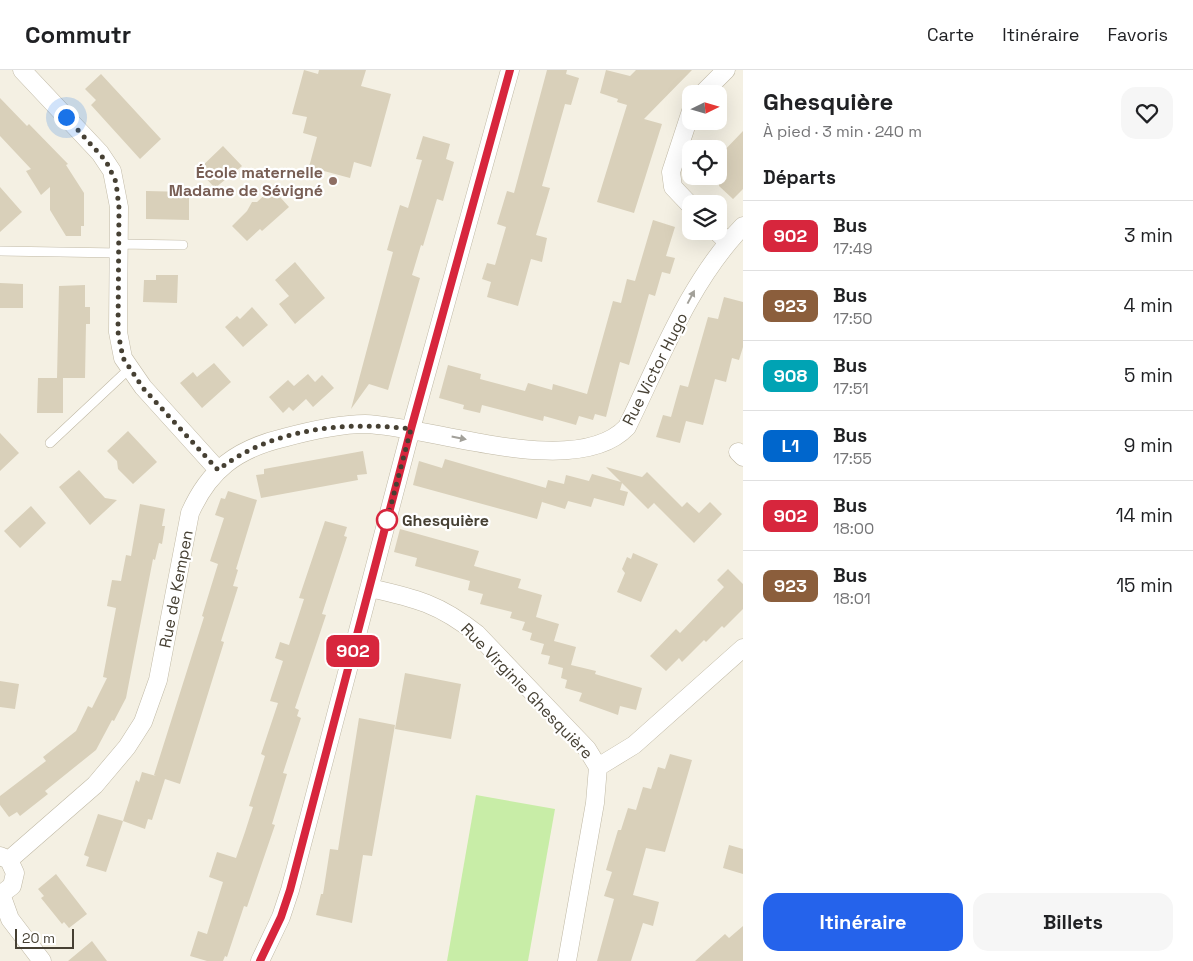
<!DOCTYPE html>
<html lang="fr">
<head>
<meta charset="utf-8">
<style>
	:root { --surface:#fff; --page:#f6f6f6; --text:#202124; --muted:#757577; --line:#e0e0e0; --accent:#2563eb }
	body { margin:0; font-family:"Space Grotesk",sans-serif; background:var(--page); color:var(--text); height:100vh; display:flex; flex-direction:column; font-size:19px; white-space:nowrap }
	* { box-sizing:border-box; margin:0 }
	p { font-size:16px; color:var(--muted) }
	.icon { flex:none; width:28px; height:28px; fill:none; stroke:currentColor; stroke-width:2; stroke-linecap:round; stroke-linejoin:round }
	.map { position:relative; flex:1; overflow:hidden }
	.panel { display:flex; flex-direction:column; background:var(--surface); width:450px }
	.panel>* { flex:none }
	.badge { padding:0 10px; border-radius:8px; font-size:18px; line-height:32px }
	.needle { width:32px; rotate:85deg }
	.tools { position:absolute; left:682px; top:15px; display:grid; gap:10px }
	.tools a { display:grid; place-items:center; width:45px; height:45px; border-radius:10px; background:var(--surface); box-shadow:0 5px 20px #0002; font-size:25px }
	.scale { position:absolute; left:15px; bottom:12px; width:59px; box-sizing:border-box; padding-left:5px; border:2px solid #464033; border-top:0; font-size:14px; line-height:18px; white-space:nowrap; color:#464033; -webkit-text-stroke:4px #fff; paint-order:stroke }
	.you { position:absolute; width:25px; height:25px; margin:-12px; border:4px solid #fff; border-radius:50%; background:#1a73e8; box-shadow:0 0 0 8px #1a73e833 }
	.map>.badge { position:absolute; translate:-50% -50%; box-shadow:0 0 0 2px #fff }
	h2 { padding:0 20px; font-size:19px; line-height:45px }
	.round { display:grid; place-items:center; flex:none; width:52px; height:52px; border-radius:15px; background:var(--page) }
	.head { display:flex; align-items:center; justify-content:space-between; height:85px; padding:0 20px }
	h1 { font-size:24px; font-weight:700; line-height:38px }
	.primary-button { display:flex; gap:10px; margin-top:auto; padding:10px 20px }
	.primary-button a { flex:1; height:58px; border-radius:15px; background:var(--accent); color:#fff; font-size:20px; font-weight:700; line-height:58px; text-align:center }
	.primary-button a+a { background:var(--page); color:var(--text) }
	ul { padding:0; list-style:none }
	li { display:flex; align-items:center; gap:15px; height:70px; padding:0 20px; border-top:1px solid var(--line) }
	li div { flex:1 }
	li b { display:block; font-size:19px }
	li em { font-style:normal }
	li .badge { min-width:55px; font-weight:700; text-align:center }
	header { display:flex; align-items:center; gap:30px; box-sizing:border-box; height:70px; padding:0 25px; background:var(--surface); border-bottom:1px solid var(--line) }
	header strong { font-size:24px }
	nav { display:flex; gap:28px; margin-inline-start:auto; font-size:18px }
	main { display:flex; flex:1; min-height:0 }
	.map>svg:first-child { display:block }
</style>
</head>
<body>
<header>
<strong>Commutr</strong>
<nav><a>Carte</a><a>Itinéraire</a><a>Favoris</a></nav>
</header>
<main>
<div class="map">
<svg width="743" height="891" viewBox="0 0 743 891">
	<rect width="100%" height="100%" fill="#f4f0e3"/>
	<path fill="#c8eda7" d="M476,725L555,739L528,891H447Z"/>
	<path fill="#d9d0ba" d="M304,0L318,4L319,0H366L361,16L391,24L371,97L354,92L350,108L309,97L317,67L303,63L307,47L292,44Z
		M547,0H567L566,4L579,8L571,35L565,34L542,116L550,118L536,165L547,168L542,192L531,189L518,236L487,227L491,212L482,209L487,193L495,195L506,157L497,154L507,121L514,123Z
		M606,0L630,6L636,0H692L644,49L662,54L634,143L597,132L627,35L617,32L618,29L600,23Z
		M101,4L161,69L140,89L91,35L96,30L85,19Z
		M0,28L27,56L29,54L68,94L66,95L84,123V156H81V166H66L50,140V117L41,125L26,101L31,99L0,66Z
		M743,61V119L733,129L719,116V86Z
		M423,66L450,74L446,89L454,92L443,131L437,129L423,176L421,175L412,205L420,208L388,320L369,314L351,339L393,182L387,180L400,135L408,138L422,90L416,89Z
		M223,76L242,96L215,118L198,100Z
		M0,117L22,142L0,162Z
		M272,118L289,137L262,161L260,159L247,171L232,156L247,141L252,132H257Z
		M146,121L189,122V150L146,149Z
		M653,150L675,157L666,186L675,188L670,204L662,202L655,226L649,224L629,295L620,292L606,347L595,344L593,350L579,346L576,355L544,346L543,351L482,335L480,343L463,339L464,335L439,328L448,295L481,304L480,309L525,321L528,313L552,320L553,314L587,324L613,231L621,233L627,209L635,211Z
		M295,192L325,228L295,254L279,234L289,226L275,210Z
		M156,205H178L177,233L143,232L144,210H156Z
		M0,213L23,214V238H0Z
		M85,215V237H90V254H86L85,308H63V343H37L38,308H57L59,216Z
		M724,227L743,232V277L739,290L732,288L726,312L715,309L703,355L686,351L680,373L656,367L663,345L671,347L680,315L688,317L708,247L718,249Z
		M252,237L268,255L243,277L225,257L237,246L240,249Z
		M214,293L231,312L202,338L180,313L193,302L197,307Z
		M308,304L315,312L322,305L334,318L313,337L306,329L293,341L289,337L283,343L269,327L288,310L294,316Z
		M128,361L157,392L133,414L118,399L117,391L107,381Z
		M0,363L19,383L0,401Z
		M363,381L367,404L357,405L358,410L261,428L256,405L264,404V399Z
		M445,389L546,418L537,449L413,415L419,391L442,398Z
		M606,397L642,407L647,402L682,437L687,432L699,443L710,432L722,444L694,473L654,433L648,439L622,413L620,420L628,422L624,436L594,428L591,437L568,431L565,439L542,432L548,410L564,414L566,405L589,411L592,404L621,412Z
		M79,400L105,428L117,430L90,455L59,417Z
		M228,421L257,430L236,499L238,500L233,516L238,517L221,571L224,572L180,714L165,709L152,750L148,749L145,759L123,751L136,710L139,712L142,702L156,706L154,705L204,547L202,546L218,494L210,491L224,448L215,445L221,428L225,429Z
		M140,434L165,439L162,456H165L162,474L159,473L155,490L153,489L126,628L114,651L112,650L96,680L45,721L48,724L20,746L17,742L9,747L0,735V726L46,691L43,687L76,661L88,636L92,638L107,608L103,607L116,538L107,536L112,510L121,511L126,485L131,486Z
		M31,436L46,453L20,478L4,461Z
		M325,451L347,457L344,466L347,467L322,544L326,545L295,638L299,640L297,646L301,648L283,703L287,704L272,754L275,755L247,837L244,836L227,887L225,886L223,891H207L190,886L198,861L207,864L223,812L209,807L217,782L236,788L245,762L253,737L249,736L265,686L261,684L278,633L270,631L283,591L275,588L280,572L289,575L304,529L299,528Z
		M400,459L479,481L474,496L521,509L518,518L542,525L536,547L559,554L554,571L576,577L571,595L596,601L595,604L642,618L636,640L620,636L618,645L579,631L582,623L565,618L567,610L561,608L563,598L548,594L550,586L541,584L544,574L530,570L532,563L522,560L525,552L510,548L512,542L480,534L483,524L468,520L470,511L415,496L417,488L394,482Z
		M633,483L658,494L641,532L617,522L625,503L622,499L627,487L631,489Z
		M728,499L743,514V539L724,558L722,556L706,572L704,570L682,592L679,588L666,601L650,586L676,559L680,563L724,517L717,510Z
		M405,603L461,614L451,669L395,659Z
		M0,611L19,614L15,639L0,637Z
		M359,648L395,655L372,786L363,785L352,853L316,845L321,824H323L330,779L338,780Z
		M670,684L692,690L665,782L646,778L633,825L659,832L653,856L643,853L631,891H597L614,829L604,826L612,802L606,800L618,760H621L628,738L636,740L643,717L651,719L658,697L665,699Z
		M98,744L123,751L106,802L86,796L89,787L84,785Z
		M729,775L743,779V804L723,798Z
		M56,804L87,844L69,858L64,852L62,854L41,828L44,826L38,819Z
		M743,856V891H695L725,864L729,868Z
		M92,871L107,891H68Z"/>
	<g fill="none" stroke-linecap="round" stroke-linejoin="round">
		<defs>
			<path id="lane" d="M119,174L183,175
				M0,181L119,183
				M50,373L129,299"/>
			<path id="street" d="M22,0L100,83L112,101L119,137L118,262L123,288L143,317L218,400
				M702,24L726,0
				M691,41L671,102L673,117L691,136
				M716,161L728,172
				M738,382L743,387
				M370,518C415,528 440,534 477,564L587,679L598,697
				M9,790L95,715L127,677L143,652L158,610L190,443C209,400 237,379 283,368C309,361 338,354 365,354C432,356 576,411 627,357C661,288 689,212 743,156
				M1,824L10,849L42,891
				M0,825L12,816L15,803L9,790L0,786
				M260,891L281,847L290,820L411,359L510,0
				M567,891L595,733L598,697L634,675L743,578"/>
		</defs>
		<use href="#lane" stroke="#c0b9a5" stroke-width="10"/>
		<use href="#street" stroke="#c0b9a5" stroke-width="19"/>
		<use href="#lane" stroke="#fff" stroke-width="9"/>
		<use href="#street" stroke="#fff" stroke-width="18"/>
	</g>
	<defs><path id="oneway-solid" d="M-6-.8H1V-3.2L6.5 0L1 3.2V.8H-6Z" transform="scale(1.25)"/></defs>
	<g fill="#a2a099">
		<use href="#oneway-solid" transform="translate(691 227) rotate(-62)"/>
		<use href="#oneway-solid" transform="translate(459 368) rotate(11)"/>
	</g>
	<g fill="none" stroke-linecap="round" stroke-linejoin="round">
		<defs>
			<path id="line" d="M260,891L281,847L290,820L411,359L510,0"/>
		</defs>
		<use href="#line" stroke="#fff" stroke-width="11"/>
		<use href="#line" stroke="#d7263d" stroke-width="8"/>
		<path stroke="#464033" stroke-width="5" stroke-dasharray="0 9" d="M66,47L106,91L116,112L119,138L118,262L123,288L143,318L218,400C272,358 345,351 411,359L387,450"/>
	</g>
	<circle fill="#8d6e63" stroke="#fff" stroke-width="2" cx="333" cy="111" r="5"/>
	<circle fill="#fff" stroke="#d7263d" stroke-width="2.5" cx="387" cy="450" r="10"/>
	<g text-anchor="middle" dominant-baseline="central" stroke-width="4.5" stroke-linejoin="round" paint-order="stroke">
		<g font-size="16" font-weight="bold" fill="#785e54" stroke="#fff" text-anchor="end">
			<text x="323" y="102">École maternelle<tspan x="323" dy="18">Madame de Sévigné</tspan></text>
		</g>
		<g font-size="16" fill="#464033" stroke="#fff">
			<text transform="translate(655 299) rotate(-63)">Rue Victor Hugo</text>
			<text transform="translate(176 519) rotate(-79)">Rue de Kempen</text>
			<text transform="translate(527 621) rotate(46)">Rue Virginie Ghesquière</text>
		</g>
		<g font-size="16" font-weight="bold" fill="#464033" stroke="#fff" text-anchor="start">
			<text x="402" y="450">Ghesquière</text>
		</g>
	</g>
</svg>
<div class="tools">
<a><svg class="needle" viewBox="-14 -14 28 28"><path d="M0-13l5 13h-10z" fill="#e53935"/><path d="M0 13l5-13h-10z" fill="#757577"/></svg></a>
<a><svg class="icon" aria-label="locate" viewBox="0 0 24 24"><circle cx="12" cy="12" r="6"/><path d="M12 2v4M12 18v4M2 12h4M18 12h4"/></svg></a>
<a><svg class="icon" aria-label="layers" viewBox="0 0 24 24"><path d="M12 4l9 5-9 5-9-5zM3 14l9 5 9-5"/></svg></a>
</div>
<div class="scale">20 m</div>
<div class="you" style="left:66px;top:47px"></div>
<b class="badge" style="left:353px;top:581px;background:#d7263d;color:#fff">902</b>
</div>
<section class="panel">
<div class="head"><div><h1>Ghesquière</h1><p>À pied · 3 min · 240 m</p></div><a class="round"><svg class="icon" aria-label="heart" viewBox="0 0 24 24"><path d="M12 20l-8-8c-3-5 5-10 8-4 3-6 11-1 8 4z"/></svg></a></div>
<h2>Départs</h2>
<ul>
<li><span class="badge" style="background:#d7263d;color:#fff">902</span><div><b>Bus</b><p>17:49</p></div><em>3 min</em></li>
<li><span class="badge" style="background:#8b5e3c;color:#fff">923</span><div><b>Bus</b><p>17:50</p></div><em>4 min</em></li>
<li><span class="badge" style="background:#00a3b4;color:#fff">908</span><div><b>Bus</b><p>17:51</p></div><em>5 min</em></li>
<li><span class="badge" style="background:#06c;color:#fff">L1</span><div><b>Bus</b><p>17:55</p></div><em>9 min</em></li>
<li><span class="badge" style="background:#d7263d;color:#fff">902</span><div><b>Bus</b><p>18:00</p></div><em>14 min</em></li>
<li><span class="badge" style="background:#8b5e3c;color:#fff">923</span><div><b>Bus</b><p>18:01</p></div><em>15 min</em></li>
</ul>
<div class="primary-button"><a>Itinéraire</a><a>Billets</a></div>
</section>
</main>
</body>
</html>
